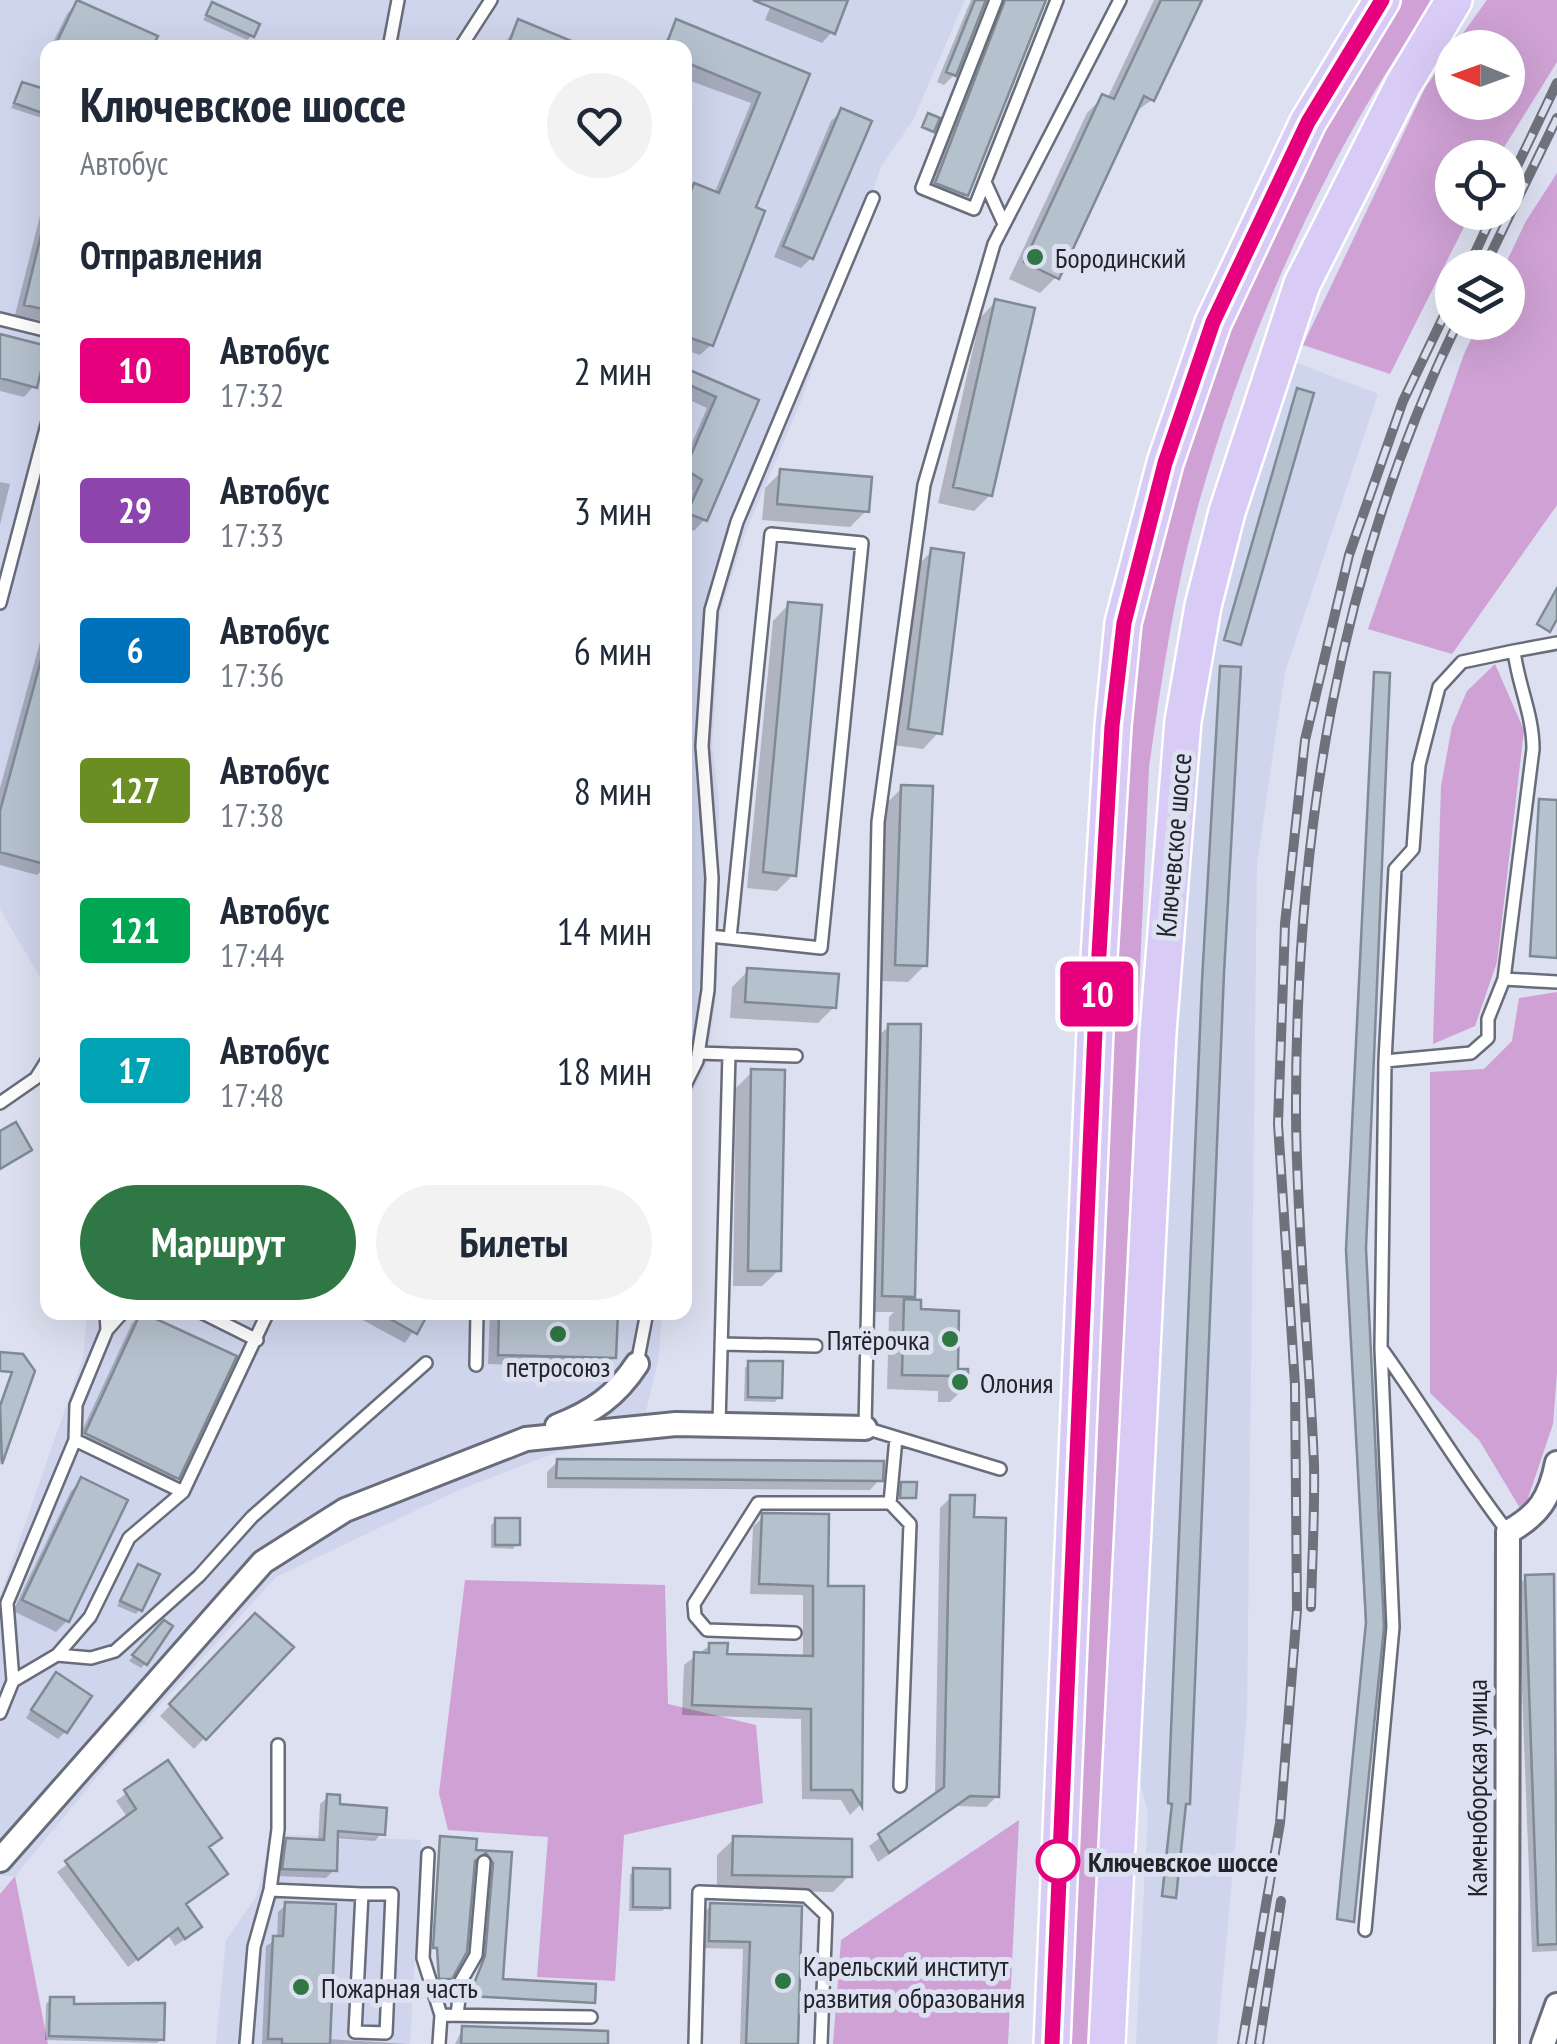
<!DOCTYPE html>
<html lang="ru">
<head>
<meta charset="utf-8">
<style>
	:root { --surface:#fff; --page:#f2f2f3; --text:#1f2937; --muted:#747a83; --accent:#2f7744 }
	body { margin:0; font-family:"PT Sans Narrow",sans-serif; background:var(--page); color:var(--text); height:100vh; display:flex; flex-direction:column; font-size:38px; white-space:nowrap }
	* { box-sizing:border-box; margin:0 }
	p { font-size:32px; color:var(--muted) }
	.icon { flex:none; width:55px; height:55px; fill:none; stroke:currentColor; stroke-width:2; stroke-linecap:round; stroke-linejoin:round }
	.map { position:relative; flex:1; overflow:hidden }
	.drawer { position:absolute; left:40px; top:40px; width:652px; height:1280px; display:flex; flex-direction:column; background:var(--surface); border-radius:20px; box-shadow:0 10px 40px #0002 }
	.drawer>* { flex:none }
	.badge { padding:0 20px; border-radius:8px; font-size:35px; line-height:65px }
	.needle { width:65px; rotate:271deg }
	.controls { position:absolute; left:1435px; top:30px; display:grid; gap:20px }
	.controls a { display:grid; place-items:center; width:90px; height:90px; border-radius:50%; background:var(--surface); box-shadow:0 10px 40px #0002; font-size:50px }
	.map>.badge { position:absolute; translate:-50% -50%; box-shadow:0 0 0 5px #fff }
	h2 { padding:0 40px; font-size:38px; line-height:90px }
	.round { display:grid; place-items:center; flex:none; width:105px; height:105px; border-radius:52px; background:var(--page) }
	.head { display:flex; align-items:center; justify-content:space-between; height:170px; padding:0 40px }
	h1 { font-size:48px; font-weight:700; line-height:75px }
	.primary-button { display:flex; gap:20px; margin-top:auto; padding:20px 40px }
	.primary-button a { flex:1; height:115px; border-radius:60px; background:var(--accent); color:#fff; font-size:40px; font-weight:700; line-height:115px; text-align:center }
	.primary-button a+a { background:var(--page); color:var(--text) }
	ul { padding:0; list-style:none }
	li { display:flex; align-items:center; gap:30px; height:140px; padding:0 40px }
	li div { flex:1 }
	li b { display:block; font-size:38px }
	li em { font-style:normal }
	li .badge { min-width:110px; font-weight:700; text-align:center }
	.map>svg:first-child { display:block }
</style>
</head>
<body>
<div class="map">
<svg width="1557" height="2044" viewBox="0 0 1557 2044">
	<rect width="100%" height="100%" fill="#dce0f0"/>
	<path fill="#cfd5ec" d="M0,0H965L913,120L881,167L801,401L747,529L720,613L712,745L719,803L716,997L706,1066L685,1105V48H48L47,989L0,909Z
		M1290,360L1378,394L1285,672L1257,863L1247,1714L1217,2044H1136L1148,1813L1140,1782L1170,1037L1205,682L1239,520Z
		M87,1313H662L659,1357L640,1437L558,1452L463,1488L276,1577L120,1749L15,1876H0V1596L83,1358Z
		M273,1834L421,1840L410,2044H216L226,1940L256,1897Z"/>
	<path fill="#cfa1d4" d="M1402,0H1435C1330,145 1249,327 1200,499C1175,586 1162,677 1149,767L1092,2044H1064L1107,1006L1128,718L1154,557L1233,321L1301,170Z
		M1487,0H1557V62L1498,157L1452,158V212L1471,213L1390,374L1303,345L1425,88L1452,49V102H1508V48L1453,47Z
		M1557,173V505L1452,654L1368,629L1464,354L1479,323L1508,322L1504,267L1526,221Z
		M1495,664L1524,730L1497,962L1475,1026L1433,1044L1441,786L1452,726L1467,691Z
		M1557,992V1372L1553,1424L1523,1513L1479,1440L1430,1393V1072L1484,1069L1512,1041L1519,998Z
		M465,1580L665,1585L668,1704L756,1725L763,1803L624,1835L615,1981L537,1977L548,1837L448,1830L439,1793Z
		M1019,1820L1008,2044H833L841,1940Z
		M15,1876L48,2044H0V1894Z"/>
	<path fill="#0003" d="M773,0H846L832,32L822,43L765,20Z
		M971,0H990L982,3L954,75L944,85L937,82Z
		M990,0H1043L966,195L957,205L927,193L996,15Z
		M1154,0H1199L1152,100L1132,114L1056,277L1040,293L1009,279L1087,113L1103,97L1107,99Z
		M77,3L149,48H50L67,14Z
		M212,5L252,36L247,40L203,20Z
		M519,22L580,48H502Z
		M677,22L807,75L753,209L711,345L700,355L685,350V196L695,186L714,194L751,103L685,79V48H661Z
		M23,84L48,93V120L11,108Z
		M842,111L811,258L801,268L774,257L831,121Z
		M48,184V322L15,315Z
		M996,301L990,495L974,511L938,503L980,318Z
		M0,338L34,386L24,397L0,391Z
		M685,370L756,401L704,520L694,531L685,527V508L693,490L685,487V459L707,408L685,398Z
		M781,472L866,511L850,527L762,520L765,488Z
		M0,482L10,484L0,525Z
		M932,551L939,732L923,749L893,745L916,567Z
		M789,604L794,874L777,891L747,888L773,621Z
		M48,613V865L37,875L0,865V788Z
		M1221,669V973L1186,1804L1172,1898L1161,1897L1171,1804H1168L1201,985Z
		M1375,675L1363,1248L1381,1627L1350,1922L1336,1920L1365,1625L1346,1254Z
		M902,788L925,965L908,982L880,981L886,804Z
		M1540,801L1557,802V958L1530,957Z
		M748,971L834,1007L818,1023L730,1018L732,987Z
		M889,1026L913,1296L907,1302L918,1312L965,1387L950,1402H938V1391L887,1389L889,1317L894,1312H867L872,1042Z
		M752,1072L779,1270L762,1286H733L736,1088Z
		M348,1312H426L405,1343Z
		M490,1312H615L614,1357L603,1368L488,1364Z
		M142,1313L177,1477L166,1488L76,1444L132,1323Z
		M0,1354L33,1372L0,1462V1407L12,1373L0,1372Z
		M749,1363L779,1397L775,1402L744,1401L745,1368Z
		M558,1461L880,1479L870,1490L547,1488V1472Z
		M82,1480L67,1621L56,1632L13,1611L71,1491Z
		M951,1497L997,1796L986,1807L957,1806L878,1862L869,1846L935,1797L940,1508Z
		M764,1516L826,1588L861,1589L859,1806L850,1815L841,1800L802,1799L801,1719L682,1715L684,1665L710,1645L725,1656L803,1659V1595L750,1594L753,1527Z
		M496,1521L517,1544L513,1549L491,1548V1525Z
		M138,1567L140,1609L136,1614L117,1606Z
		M1551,1576L1557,1951L1532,1952L1518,1585L1526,1578Z
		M255,1617L290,1648L194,1749L160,1716Z
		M164,1623L145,1664L141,1668L129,1661Z
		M49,1683L65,1732L58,1739L26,1718Z
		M167,1763L219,1837L207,1849L225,1874L184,1905L199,1927L190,1936L175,1946L168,1935L128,1967L57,1872L128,1818L116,1801Z
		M328,1797L382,1833L375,1841L336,1838L334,1870L326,1878L276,1876L280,1848L287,1840L318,1842L320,1804Z
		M441,1839L472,1861L448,1980L439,1979L437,1949H432Z
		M734,1839L849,1876L833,1892L717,1890V1855Z
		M483,1853L509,1855L501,1981L591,2003L469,1997L485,1959L493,1865Z
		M634,1871L667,1907L662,1911H629L630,1875Z
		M286,1905L327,2039L407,2044H262L266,1946L277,1939L278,1912Z
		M711,1906L799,1908L795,2044H740L743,1949L702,1948L703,1913Z
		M51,1999L71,2006L162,2039L157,2043L45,2040L46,2004Z
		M463,2028L596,2044H455Z"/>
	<path fill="#b5c1cd" stroke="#7f8a95" stroke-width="2.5" d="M77,0L158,36L152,48H54Z
		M753,0H848L835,34Z
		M975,0H986L956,76L946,72Z
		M1005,0H1046L968,196L935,183Z
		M1161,0H1202L1154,101L1144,96L1059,279L1024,262L1102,94L1114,99Z
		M212,2L260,24L254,37L206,15Z
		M518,19L586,47V48H507Z
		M676,19L810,74L756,207L765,211L713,346L685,336V206L694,183L719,193L760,93L685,62V48H665Z
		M22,82L48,90V115L14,103Z
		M841,108L872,121L813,259L783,246Z
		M928,113L940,118L934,132L922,127Z
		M42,231H48V310L24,305Z
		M995,299L1035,308L992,496L953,487Z
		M0,334L47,346L37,388L0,378Z
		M685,368L759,400L707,521L687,513L702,480L685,469L716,397L685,383Z
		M1297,388L1314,393L1241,645L1224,640Z
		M780,469L872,477L869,512L777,504Z
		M931,548L964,553L942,734L908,729Z
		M1557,588V619L1550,632L1537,624Z
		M788,602L822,605L796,876L763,872Z
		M43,653L48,654V865L0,852V811Z
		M1220,666L1241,667L1224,973L1190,1804H1186L1176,1898L1162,1896L1172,1804L1168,1803L1202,981Z
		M1374,672L1390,673L1366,1248L1384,1627L1354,1922L1337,1919L1366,1622L1346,1250Z
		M901,785L933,786L927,966L895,965Z
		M1539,799L1557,800V958L1530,956Z
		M747,968L839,974L836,1008L745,1002Z
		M888,1024H921L915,1297L882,1296Z
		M751,1069L785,1070L781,1271H748Z
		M16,1122L32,1150L0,1169V1131Z
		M904,1299L921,1300V1309L959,1311L958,1369H968V1388H952L953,1376L902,1375Z
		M141,1312L237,1356L179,1479L85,1433Z
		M378,1312H429L417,1334Z
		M499,1312H618L616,1358L498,1355Z
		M0,1352L23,1354L35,1371L2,1464L0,1406L12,1372L0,1371Z
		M748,1361H783L782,1398L748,1397Z
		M557,1459L884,1461L883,1481L556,1478Z
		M81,1477L128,1500L69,1622L22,1600Z
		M901,1482H917L916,1498H900Z
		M950,1495H975L974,1517L1006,1518L999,1797L970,1796L889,1853L878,1834L944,1787Z
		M762,1513L829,1514L828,1586H864L862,1807L852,1790H811V1709L692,1705L694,1652L709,1653V1643H728L727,1654L813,1656V1586L759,1584Z
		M495,1518H520V1545H495Z
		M138,1564L160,1574L142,1611L120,1601Z
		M1554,1574L1557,1944L1538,1945L1525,1575Z
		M255,1613L294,1647L206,1740L169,1704Z
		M164,1620L173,1626L147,1665L132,1655Z
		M56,1672L92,1696L67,1733L31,1710Z
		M168,1760L222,1838L209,1847L228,1874L186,1904L202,1927L185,1939L178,1928L138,1960L65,1861L136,1809L124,1790Z
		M327,1794L340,1795V1804L387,1808L385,1835L338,1831L337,1871L282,1869L286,1838L324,1840Z
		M440,1836L477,1839L476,1850L512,1852L503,1979L596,1984L595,2003L469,1996L485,1956L493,1863L486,1853L475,1861L467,1952L452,1979H439L437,1948H433Z
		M733,1836L852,1839V1877L732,1875Z
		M633,1868L670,1869V1908L633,1907Z
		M285,1902L336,1904L330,2044H282V2039H268L273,1936H283Z
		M710,1903L802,1906L798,2044H746L750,1942L709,1941Z
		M50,1997H74V2004L165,2003L164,2040L49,2036Z
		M462,2026L608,2031V2044H461Z"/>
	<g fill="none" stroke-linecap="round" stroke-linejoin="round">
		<defs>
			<path id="service" d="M996,0L922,188L974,209L1057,0
				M389,48L398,0
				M460,48L491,0
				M985,182L1004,224
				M0,319L48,331
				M0,603L48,421
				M710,936L821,948L862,543L771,534L730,938
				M1504,979L1557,982
				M698,1053L729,1054L719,1424
				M729,1054L796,1056
				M1385,1061L1471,1053L1488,1038V1019L1504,979L1533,749C1533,714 1518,685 1514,651L1557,643
				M685,1085L697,1061L708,990L712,878L702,746L711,610L737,522L873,198
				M0,1103L36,1078L48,1059
				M201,1312L257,1340
				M107,1330L123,1312
				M721,1344L816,1346
				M1381,1348C1425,1409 1462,1473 1508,1532
				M637,1364L647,1312
				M476,1365L477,1312
				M75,1440L183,1492
				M1000,1469L865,1428L878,822L924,485L994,244L1120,0
				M890,1503L896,1438
				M795,1633L707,1630L695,1616L694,1604L758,1503H890L910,1524L900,1786
				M57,1655L91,1658L115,1651L199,1576L252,1517L426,1363
				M13,1681L57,1655L90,1617L129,1538L183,1492L268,1312
				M0,1713L13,1681L7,1603L75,1440L76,1405L107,1330L106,1312
				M428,1854L423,1958L441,2015
				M270,1890L362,1894L355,2032L386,2033L392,1894H362
				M1365,1930L1393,1627L1381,1348L1385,1061L1395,869L1413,849L1419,765L1439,687L1462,662L1514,651
				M457,2015L461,1981L476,1955L484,1862
				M246,2044L254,1947L270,1890L278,1829V1745
				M439,2044L441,2015L591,2017
				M695,2044L699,1892L806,1896L826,1915L821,2044"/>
			<path id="minor" d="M557,1426C593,1412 616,1396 637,1364
				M0,1860L263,1562L345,1510L526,1439L676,1424L865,1428
				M1507,2044L1508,1532C1539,1515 1550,1498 1557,1463
				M1543,2044L1557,2005"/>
			<path id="primary" d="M1052,2044L1096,1007L1113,726L1123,623L1165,463L1213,323L1308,122L1382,0
				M1107,2044L1158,1032L1183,721L1203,606L1227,512L1302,284L1403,85L1454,0"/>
		</defs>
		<use href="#service" stroke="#696d7a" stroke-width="16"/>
		<use href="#minor" stroke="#696d7a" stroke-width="28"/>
		<use href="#primary" stroke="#fff" stroke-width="40"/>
		<use href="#service" stroke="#fff" stroke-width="11"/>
		<use href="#minor" stroke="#fff" stroke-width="22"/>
		<use href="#primary" stroke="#d8cbf6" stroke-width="35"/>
		<defs>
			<path id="rail" d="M1508,185L1557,83
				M1468,268L1494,212
				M1484,268L1557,118
				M1311,1607C1312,1560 1315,1511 1314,1464C1309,1348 1297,1232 1296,1116C1295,841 1337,570 1458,322
				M1242,2044L1280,1823L1297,1610L1295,1385L1278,1124L1285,924L1305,740L1349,555L1403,401L1452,299
				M1259,2044L1281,1901"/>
		</defs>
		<use href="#rail" stroke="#6f717b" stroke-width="10"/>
		<use href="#rail" stroke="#dce0f0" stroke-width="6" stroke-dasharray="19" stroke-linecap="butt"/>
	</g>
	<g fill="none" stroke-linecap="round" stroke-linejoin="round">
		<defs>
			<path id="line" d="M1052,2044L1096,1007L1112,726L1124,623L1165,463L1213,322L1308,122L1382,0"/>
		</defs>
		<use href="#line" stroke="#fff" stroke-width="22"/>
		<use href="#line" stroke="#e6007e" stroke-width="15"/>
	</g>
	<g fill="#2f7744" stroke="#dce0f0" stroke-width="4">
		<circle cx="1035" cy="257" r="10"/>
		<circle cx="558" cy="1334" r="10"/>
		<circle cx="950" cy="1339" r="10"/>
		<circle cx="960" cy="1382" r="10"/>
		<circle cx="783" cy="1981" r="10"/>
		<circle cx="301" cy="1987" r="10"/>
	</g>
	<circle fill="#fff" stroke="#e6007e" stroke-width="5" cx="1058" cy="1861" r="20"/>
	<g text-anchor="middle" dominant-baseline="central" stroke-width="10" stroke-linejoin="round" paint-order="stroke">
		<g font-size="28" fill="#222429" stroke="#dce0f0" text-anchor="start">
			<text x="1055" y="257">Бородинский</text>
			<text x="930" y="1339" text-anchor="end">Пятёрочка</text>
			<text x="558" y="1366" text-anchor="middle">петросоюз</text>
			<text x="980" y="1382">Олония</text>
			<text x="803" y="1965">Карельский институт<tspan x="803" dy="32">развития образования</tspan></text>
			<text x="321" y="1987">Пожарная часть</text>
		</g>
		<g font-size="28" fill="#222429" stroke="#dce0f0">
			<text transform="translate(1173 845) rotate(-85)">Ключевское шоссе</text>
			<text transform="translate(1476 1788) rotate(-90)">Каменоборская улица</text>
		</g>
		<g font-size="28" font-weight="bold" fill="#222429" stroke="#dce0f0" text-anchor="start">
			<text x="1088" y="1861">Ключевское шоссе</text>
		</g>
	</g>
</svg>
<div class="controls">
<a><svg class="needle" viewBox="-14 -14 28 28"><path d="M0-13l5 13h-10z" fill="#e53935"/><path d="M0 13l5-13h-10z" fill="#747a83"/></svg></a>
<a><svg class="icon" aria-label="locate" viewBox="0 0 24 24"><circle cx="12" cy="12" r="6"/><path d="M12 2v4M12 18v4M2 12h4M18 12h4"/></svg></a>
<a><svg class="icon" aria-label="layers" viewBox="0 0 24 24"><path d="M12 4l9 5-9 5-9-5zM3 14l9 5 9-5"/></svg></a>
</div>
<b class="badge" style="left:1097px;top:994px;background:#e6007e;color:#fff">10</b>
<section class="drawer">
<div class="head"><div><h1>Ключевское шоссе</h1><p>Автобус</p></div><a class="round"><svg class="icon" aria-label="heart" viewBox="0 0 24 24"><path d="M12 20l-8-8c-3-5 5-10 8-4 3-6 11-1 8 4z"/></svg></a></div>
<h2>Отправления</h2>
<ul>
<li><span class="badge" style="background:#e6007e;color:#fff">10</span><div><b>Автобус</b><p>17:32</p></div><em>2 мин</em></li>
<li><span class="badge" style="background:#8e44ad;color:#fff">29</span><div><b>Автобус</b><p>17:33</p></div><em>3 мин</em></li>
<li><span class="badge" style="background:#0072bc;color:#fff">6</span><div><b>Автобус</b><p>17:36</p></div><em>6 мин</em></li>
<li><span class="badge" style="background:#6b8e23;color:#fff">127</span><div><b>Автобус</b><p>17:38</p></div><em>8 мин</em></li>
<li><span class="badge" style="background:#00a651;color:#fff">121</span><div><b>Автобус</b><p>17:44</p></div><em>14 мин</em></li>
<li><span class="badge" style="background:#00a3b4;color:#fff">17</span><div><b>Автобус</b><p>17:48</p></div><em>18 мин</em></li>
</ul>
<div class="primary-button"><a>Маршрут</a><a>Билеты</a></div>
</section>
</div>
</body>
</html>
